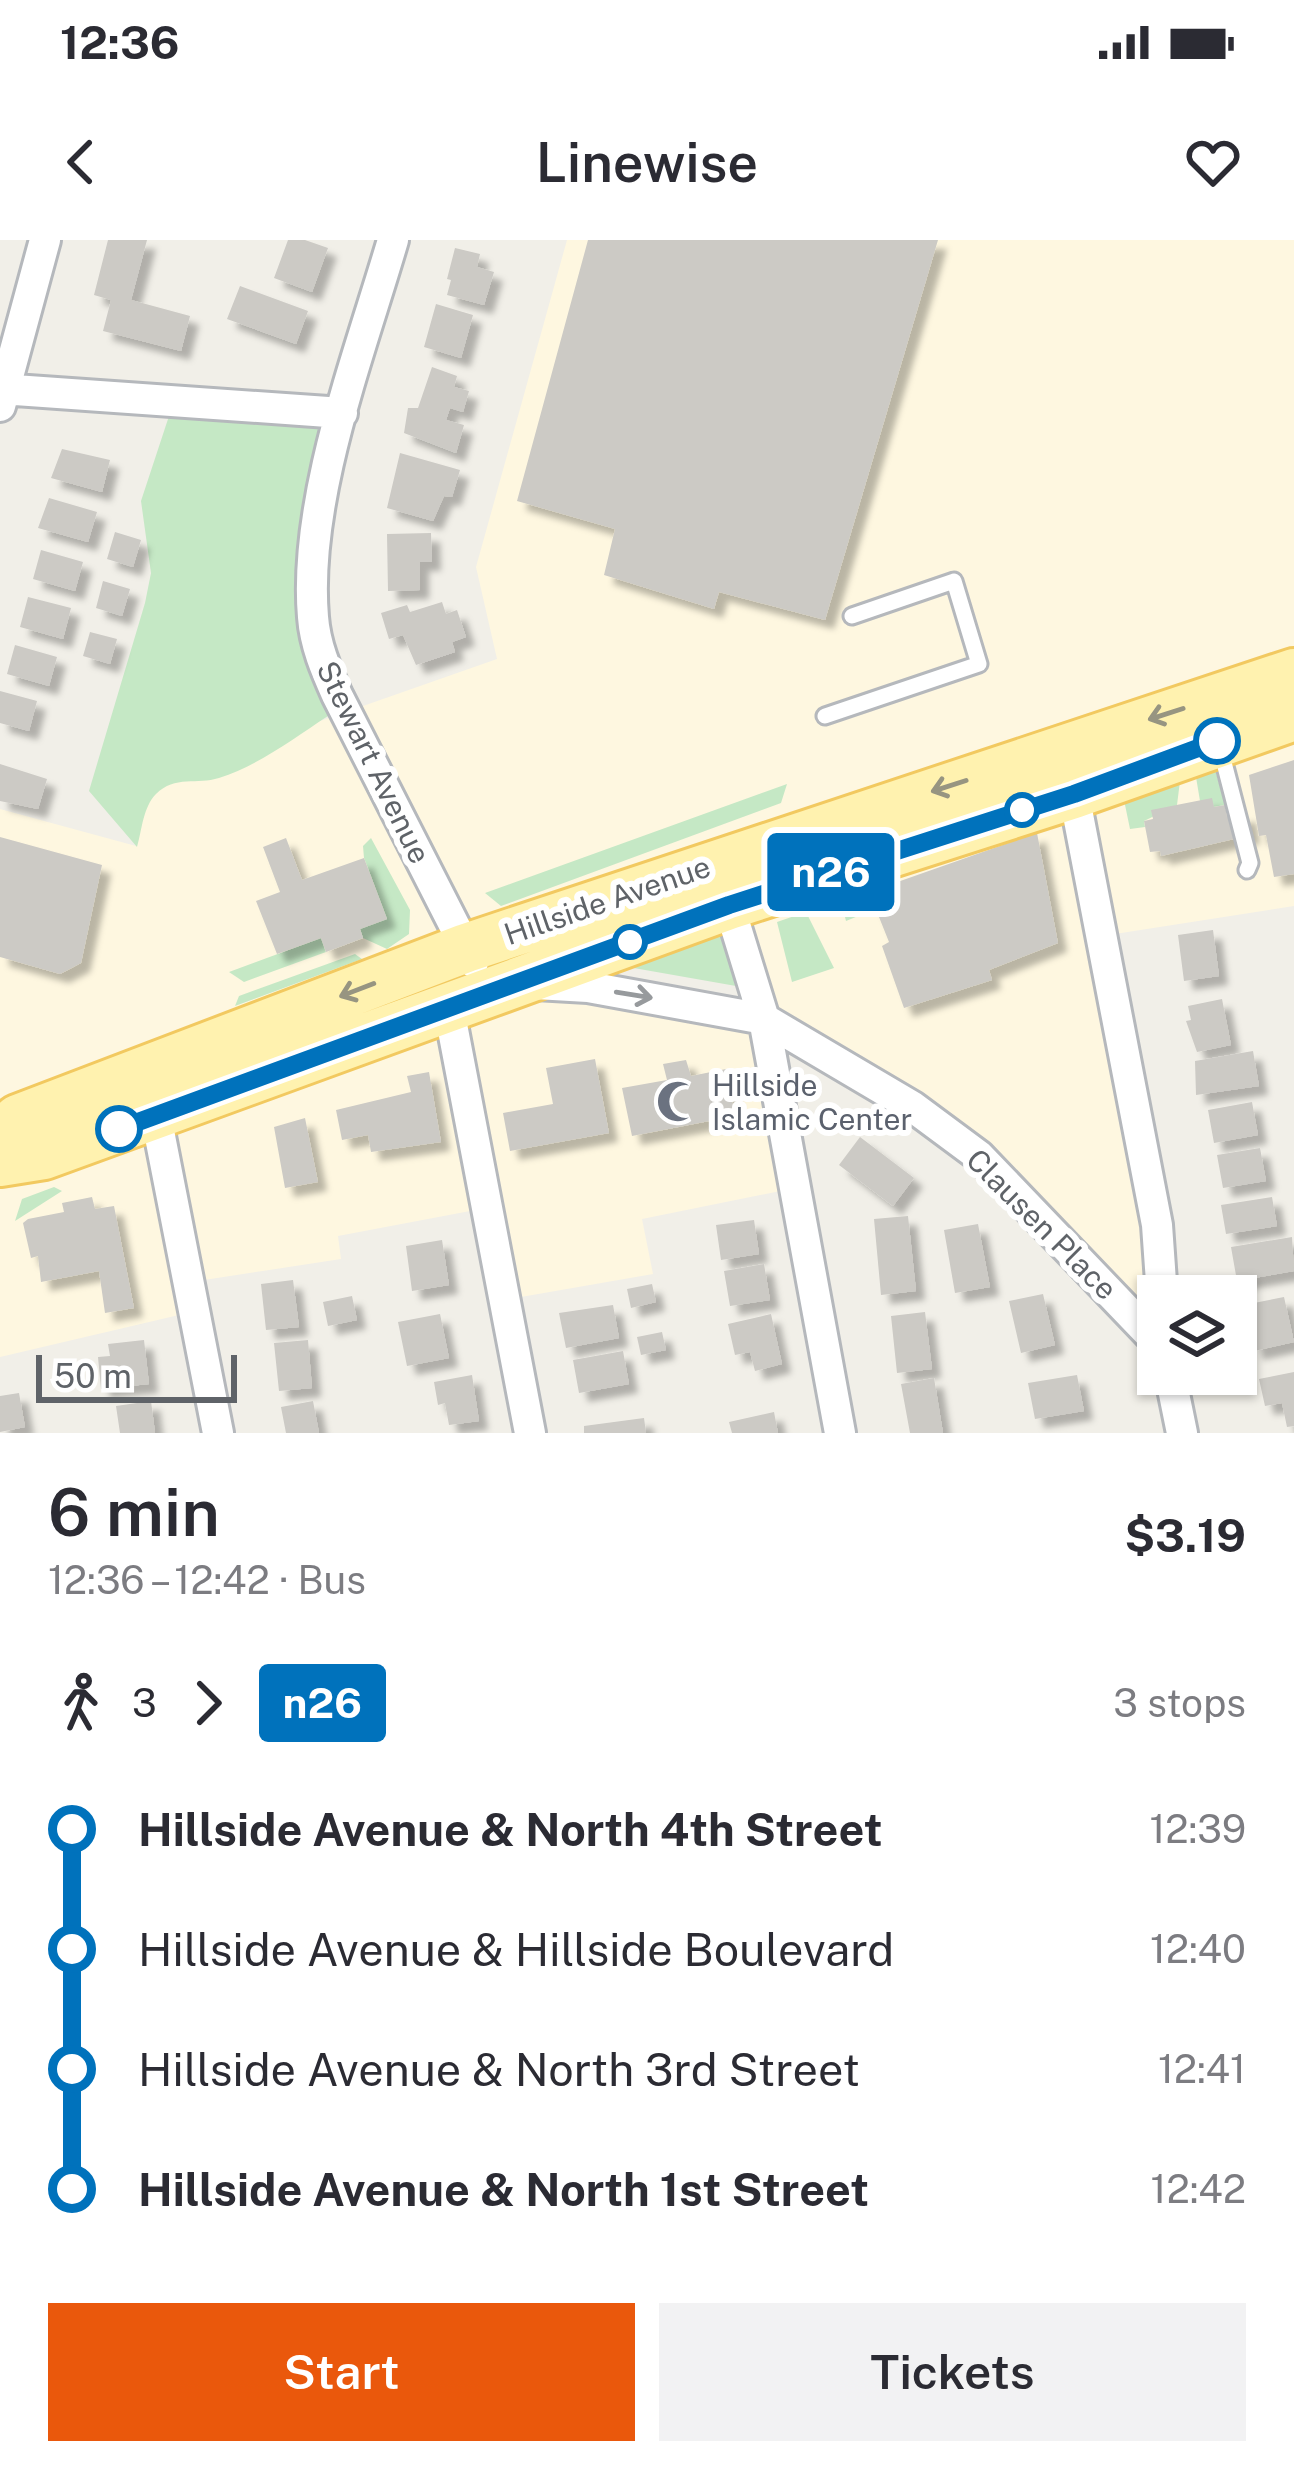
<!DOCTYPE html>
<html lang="en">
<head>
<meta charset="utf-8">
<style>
	:root { --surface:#fff; --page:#f2f2f3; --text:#2b2b33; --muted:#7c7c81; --accent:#ea580c }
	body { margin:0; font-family:"Public Sans",sans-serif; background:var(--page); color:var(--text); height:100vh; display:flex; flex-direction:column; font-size:45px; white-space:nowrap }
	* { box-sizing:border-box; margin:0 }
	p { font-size:39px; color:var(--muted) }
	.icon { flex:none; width:66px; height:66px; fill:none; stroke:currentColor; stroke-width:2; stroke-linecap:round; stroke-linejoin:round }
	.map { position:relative; height:1193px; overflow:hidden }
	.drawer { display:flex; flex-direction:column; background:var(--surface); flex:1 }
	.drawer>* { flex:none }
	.badge { padding:0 24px; border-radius:9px; font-size:42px; line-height:78px }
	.buttons { position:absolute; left:1137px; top:1035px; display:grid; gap:24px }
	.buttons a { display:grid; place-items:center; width:120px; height:120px; border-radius:0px; background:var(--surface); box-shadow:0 3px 9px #0004; font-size:60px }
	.scale { position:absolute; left:36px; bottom:30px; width:201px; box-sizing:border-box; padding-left:12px; border:6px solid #5f6368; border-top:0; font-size:33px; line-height:42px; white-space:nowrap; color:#5f6368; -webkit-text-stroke:9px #fff; paint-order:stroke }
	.map>.badge { position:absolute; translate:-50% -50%; box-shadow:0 0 0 6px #fff }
	.legs { display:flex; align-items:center; gap:18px; height:132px; padding:0 48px; font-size:39px }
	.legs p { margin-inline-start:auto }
	.head { display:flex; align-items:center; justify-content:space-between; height:204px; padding:0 48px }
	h1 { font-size:66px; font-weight:600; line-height:90px }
	.action { display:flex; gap:24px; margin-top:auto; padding:24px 48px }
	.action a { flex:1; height:138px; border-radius:0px; background:var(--accent); color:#fff; font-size:48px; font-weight:600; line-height:138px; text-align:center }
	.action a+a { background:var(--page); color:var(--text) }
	ul { padding:0 48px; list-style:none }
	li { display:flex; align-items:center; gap:42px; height:120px; font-size:45px }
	li i { display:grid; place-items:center; width:18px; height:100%; margin:0 15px; background:currentColor }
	li i::after { content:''; width:30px; height:30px; margin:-15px; border:9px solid; border-radius:50%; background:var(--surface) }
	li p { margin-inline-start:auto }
	li:first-child i { background:linear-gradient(#0000 50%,currentColor 0) }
	li:last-child i { background:linear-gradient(currentColor 50%,#0000 0) }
	.status { display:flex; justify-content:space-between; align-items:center; height:84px; padding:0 60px; background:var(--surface); direction:ltr }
	.status svg { height:33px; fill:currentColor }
	header { display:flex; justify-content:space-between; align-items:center; height:156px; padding:0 48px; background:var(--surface); font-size:54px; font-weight:600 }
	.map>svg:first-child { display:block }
</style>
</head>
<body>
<div class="status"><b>12:36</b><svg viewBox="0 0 49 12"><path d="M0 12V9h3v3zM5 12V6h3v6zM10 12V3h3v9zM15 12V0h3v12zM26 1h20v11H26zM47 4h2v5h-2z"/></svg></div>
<header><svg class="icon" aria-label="back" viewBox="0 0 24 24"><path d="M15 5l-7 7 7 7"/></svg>Linewise<svg class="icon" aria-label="heart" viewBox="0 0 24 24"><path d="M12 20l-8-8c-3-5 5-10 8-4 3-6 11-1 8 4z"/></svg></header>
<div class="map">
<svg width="1294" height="1193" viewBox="0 0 1294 1193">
	<defs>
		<filter id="shadow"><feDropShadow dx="9" dy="9" stdDeviation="3" flood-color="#0004"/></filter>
	</defs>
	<rect width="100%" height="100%" fill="#f1efe8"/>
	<path fill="#fef7e0" d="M567,0H1294V433L0,894V569L136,606L118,552L497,419L476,327Z
		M1294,476V666L1102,696L1158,1056V1103L979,916L765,780L795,948L642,979L653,1034L504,1060L486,968L338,996L341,1019L191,1042L196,1071L0,1117V922L518,743L763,779L729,665Z"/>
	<path fill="#c5e8c5" d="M169,176L326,189L300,338L328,476C294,498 258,526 219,538C197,545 175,535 156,554C143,567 142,590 137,607L89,551L145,363L151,333L141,261Z
		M1215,529L1225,565L1214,567L1200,561L1196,537Z
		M1180,541L1177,565L1144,581L1145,587L1130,589L1124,560Z
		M787,544L781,563L501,666L485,653Z
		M371,598L410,670L409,694L387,709L363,698L360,689L387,679L364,618L363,606Z
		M860,650L868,672L846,681L840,657Z
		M806,672L834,728L792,742L777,682Z
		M722,691L738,742L736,746L628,727Z
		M321,698L326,712L244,742L229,732Z
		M355,714L362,719L235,766L239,756Z
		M54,947L62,951L15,981L22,959Z"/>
	<path fill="#cccac5" filter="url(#shadow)" d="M108,0H147L131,60L190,76L181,111L103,91L111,60L94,55Z
		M288,0H305L328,8L312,52L274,38Z
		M588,0H938L825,380L719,352L714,369L604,335L615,289L517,261Z
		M455,8L480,14L477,27L494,32L484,65L447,55L451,40L447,39Z
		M240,46L308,71L296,104L227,79Z
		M436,64L473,75L461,118L424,107Z
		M432,127L457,136L454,147L469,151L463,172L450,168L446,180L464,185L456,213L404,193L408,168H418Z
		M62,209L110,220L102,252L51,238Z
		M400,213L460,230L452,257L444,256L433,281L387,268Z
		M49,258L97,272L88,302L38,288Z
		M115,292L141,300L133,327L107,319Z
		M431,293L432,322H420V350L388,351L387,294Z
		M41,310L83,322L75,351L33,339Z
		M103,341L130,349L122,376L96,368Z
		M28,357L71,368L63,399L20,387Z
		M442,362L446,374L457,370L466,397L452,402L455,412L416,425L403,395L389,399L381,373L407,365L410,372Z
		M90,392L117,399L110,424L83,416Z
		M15,405L57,417L49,446L7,434Z
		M0,451L37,461L29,491L0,483Z
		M1294,520V634L1274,637L1266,595L1259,596L1249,535Z
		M0,524L47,539L38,569L0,561Z
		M1212,558L1214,567L1225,565L1227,577L1247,573L1251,595L1161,616L1160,611L1150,612L1144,581L1153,579L1151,570Z
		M1037,593L1058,703L989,730L992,740L904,768L882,706L889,702L869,652Z
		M0,597L102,625L81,723L60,734L0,717Z
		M286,598L302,640L364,618L387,679L360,689L363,698L326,712L321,698L277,714L256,661L280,652L263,607Z
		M1213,690L1219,736L1184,741L1178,695Z
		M1222,759L1231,805L1197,812L1186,781L1191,780L1188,766Z
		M1253,811L1259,846L1196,855L1195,821Z
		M595,819L609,893L510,911L503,873L553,864L546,828Z
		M686,820L691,836L726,829L735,876L632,896L622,848L667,840L663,824Z
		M429,832L441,902L371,912L368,895L342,900L336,870L411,852L407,836Z
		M1252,862L1258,895L1214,903L1208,870Z
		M305,878L318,942L285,948L274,887Z
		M860,897L914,938L893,966L839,925Z
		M1260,908L1266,941L1223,948L1217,915Z
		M92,957L95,969L114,966L134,1068L105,1073L99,1031L41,1042L38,1016L31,1018L23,983L28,979L64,972L62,963Z
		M1272,957L1277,986L1226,994L1221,965Z
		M908,976L916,1051L881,1055L874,979Z
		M754,980L759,1014L721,1020L716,985Z
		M978,984L990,1047L955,1053L944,990Z
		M1292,997L1294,1031L1237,1041L1231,1007Z
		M442,1000L449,1045L412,1051L406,1006Z
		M764,1024L770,1060L730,1066L724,1031Z
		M293,1040L299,1087L266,1090L261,1044Z
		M652,1044L656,1062L631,1068L627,1049Z
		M1043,1054L1055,1105L1021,1113L1009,1061Z
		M352,1056L357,1080L328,1086L323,1062Z
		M1284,1057L1294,1102L1254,1111L1244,1065Z
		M613,1065L619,1098L566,1108L559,1073Z
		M925,1072L932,1129L897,1133L891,1076Z
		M440,1074L449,1118L407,1126L398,1082Z
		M771,1074L782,1124L755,1131L750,1112L735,1115L728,1084Z
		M662,1092L666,1110L641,1115L637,1097Z
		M144,1100L149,1144L101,1149L98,1117L110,1116L108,1104Z
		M308,1100L312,1148L279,1151L274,1103Z
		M623,1111L629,1144L579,1153L573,1120Z
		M1294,1132V1186L1287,1187L1282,1163L1265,1166L1259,1139Z
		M472,1135L479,1181L449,1185L445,1163L438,1165L434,1142Z
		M1077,1135L1084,1171L1035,1179L1028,1143Z
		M934,1138L943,1193H910L901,1144Z
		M19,1153L25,1187L0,1192V1156Z
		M151,1161L155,1193H120L116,1166Z
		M313,1161L319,1193H286L281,1167Z
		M774,1172L778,1193H732L729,1182Z
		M644,1178L646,1193H584V1186Z"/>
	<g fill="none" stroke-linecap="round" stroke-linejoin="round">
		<defs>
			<path id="lane" d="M825,476L979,424L954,341L852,376
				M1221,511L1250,623L1247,630"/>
			<path id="street" d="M393,0C360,113 303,259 313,377C315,405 326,430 337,455L473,722
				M0,149L342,173
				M0,166L45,0
				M1074,554L1157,985L1162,1056
				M729,665L764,779L840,1193
				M536,744L588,747L764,779L913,867L979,916L1158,1103
				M449,769L530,1193
				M156,876L218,1193
				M1170,1134L1182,1193"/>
			<path id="primary" d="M0,894L18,879L466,708L1294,433
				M0,922L44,915L729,665L1074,554L1294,476"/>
		</defs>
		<use href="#lane" stroke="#b5b8bc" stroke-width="21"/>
		<use href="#street" stroke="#b5b8bc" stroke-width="36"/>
		<use href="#primary" stroke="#f2c960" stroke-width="54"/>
		<use href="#lane" stroke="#fff" stroke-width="15"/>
		<use href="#street" stroke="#fff" stroke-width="30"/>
		<use href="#primary" stroke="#fff2af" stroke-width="48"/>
	</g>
	<defs><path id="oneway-shaft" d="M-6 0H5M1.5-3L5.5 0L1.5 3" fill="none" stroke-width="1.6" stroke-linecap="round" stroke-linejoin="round" transform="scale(3)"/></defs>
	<g stroke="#979581">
		<use href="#oneway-shaft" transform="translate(1166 474) rotate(162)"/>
		<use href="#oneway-shaft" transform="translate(949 546) rotate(162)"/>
		<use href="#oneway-shaft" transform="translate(357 750) rotate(159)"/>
	</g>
	<use stroke="#979a9d" href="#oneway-shaft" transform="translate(634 755) rotate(9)"/>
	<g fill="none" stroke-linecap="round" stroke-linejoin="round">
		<defs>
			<path id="line-1" d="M119,889L729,665L1074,554L1217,501"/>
		</defs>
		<use href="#line-1" stroke="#fff" stroke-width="27"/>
		<use href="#line-1" stroke="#0072bc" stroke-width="18"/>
	</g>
	<defs>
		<symbol id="mosque-bare" viewBox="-9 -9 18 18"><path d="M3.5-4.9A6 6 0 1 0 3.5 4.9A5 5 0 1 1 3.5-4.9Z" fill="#6b7280" stroke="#fff" stroke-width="2.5" paint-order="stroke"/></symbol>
	</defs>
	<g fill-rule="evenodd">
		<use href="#mosque-bare" x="648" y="832" width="59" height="59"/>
	</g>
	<g fill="#fff" stroke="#0072bc" stroke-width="6">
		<circle cx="1217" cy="501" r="21"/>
		<circle cx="1022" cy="570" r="15"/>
		<circle cx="630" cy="702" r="15"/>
		<circle cx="119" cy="889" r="21"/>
	</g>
	<g text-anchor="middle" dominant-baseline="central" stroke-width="12" stroke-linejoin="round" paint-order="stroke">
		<g font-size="30" fill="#5f6368" stroke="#fff">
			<text transform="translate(374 522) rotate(64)">Stewart Avenue</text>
			<text transform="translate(607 660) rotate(-19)">Hillside Avenue</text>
			<text transform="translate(1042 984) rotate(45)">Clausen Place</text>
		</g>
		<g font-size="30" fill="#5b616d" stroke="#fff" text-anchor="start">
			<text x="712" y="845">Hillside<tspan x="712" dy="34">Islamic Center</tspan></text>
		</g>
	</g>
</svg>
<div class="buttons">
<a><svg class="icon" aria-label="layers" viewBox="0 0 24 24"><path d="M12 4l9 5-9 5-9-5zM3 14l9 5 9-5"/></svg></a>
</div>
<div class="scale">50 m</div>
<b class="badge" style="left:831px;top:632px;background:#0072bc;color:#fff">n26</b>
</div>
<section class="drawer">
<div class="head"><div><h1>6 min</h1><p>12:36 – 12:42 · Bus</p></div><b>$3.19</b></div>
<div class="legs"><svg class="icon" aria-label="walk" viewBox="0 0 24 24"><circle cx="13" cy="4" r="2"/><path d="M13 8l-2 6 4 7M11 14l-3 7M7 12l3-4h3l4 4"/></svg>3<svg class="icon" aria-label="forward" viewBox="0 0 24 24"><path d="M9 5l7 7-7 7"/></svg><b class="badge" style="background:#0072bc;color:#fff">n26</b><p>3 stops</p></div>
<ul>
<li><i style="color:#0072bc"></i><b>Hillside Avenue &amp; North 4th Street</b><p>12:39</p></li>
<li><i style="color:#0072bc"></i><span>Hillside Avenue &amp; Hillside Boulevard</span><p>12:40</p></li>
<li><i style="color:#0072bc"></i><span>Hillside Avenue &amp; North 3rd Street</span><p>12:41</p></li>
<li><i style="color:#0072bc"></i><b>Hillside Avenue &amp; North 1st Street</b><p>12:42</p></li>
</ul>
<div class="action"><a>Start</a><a>Tickets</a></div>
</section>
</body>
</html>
